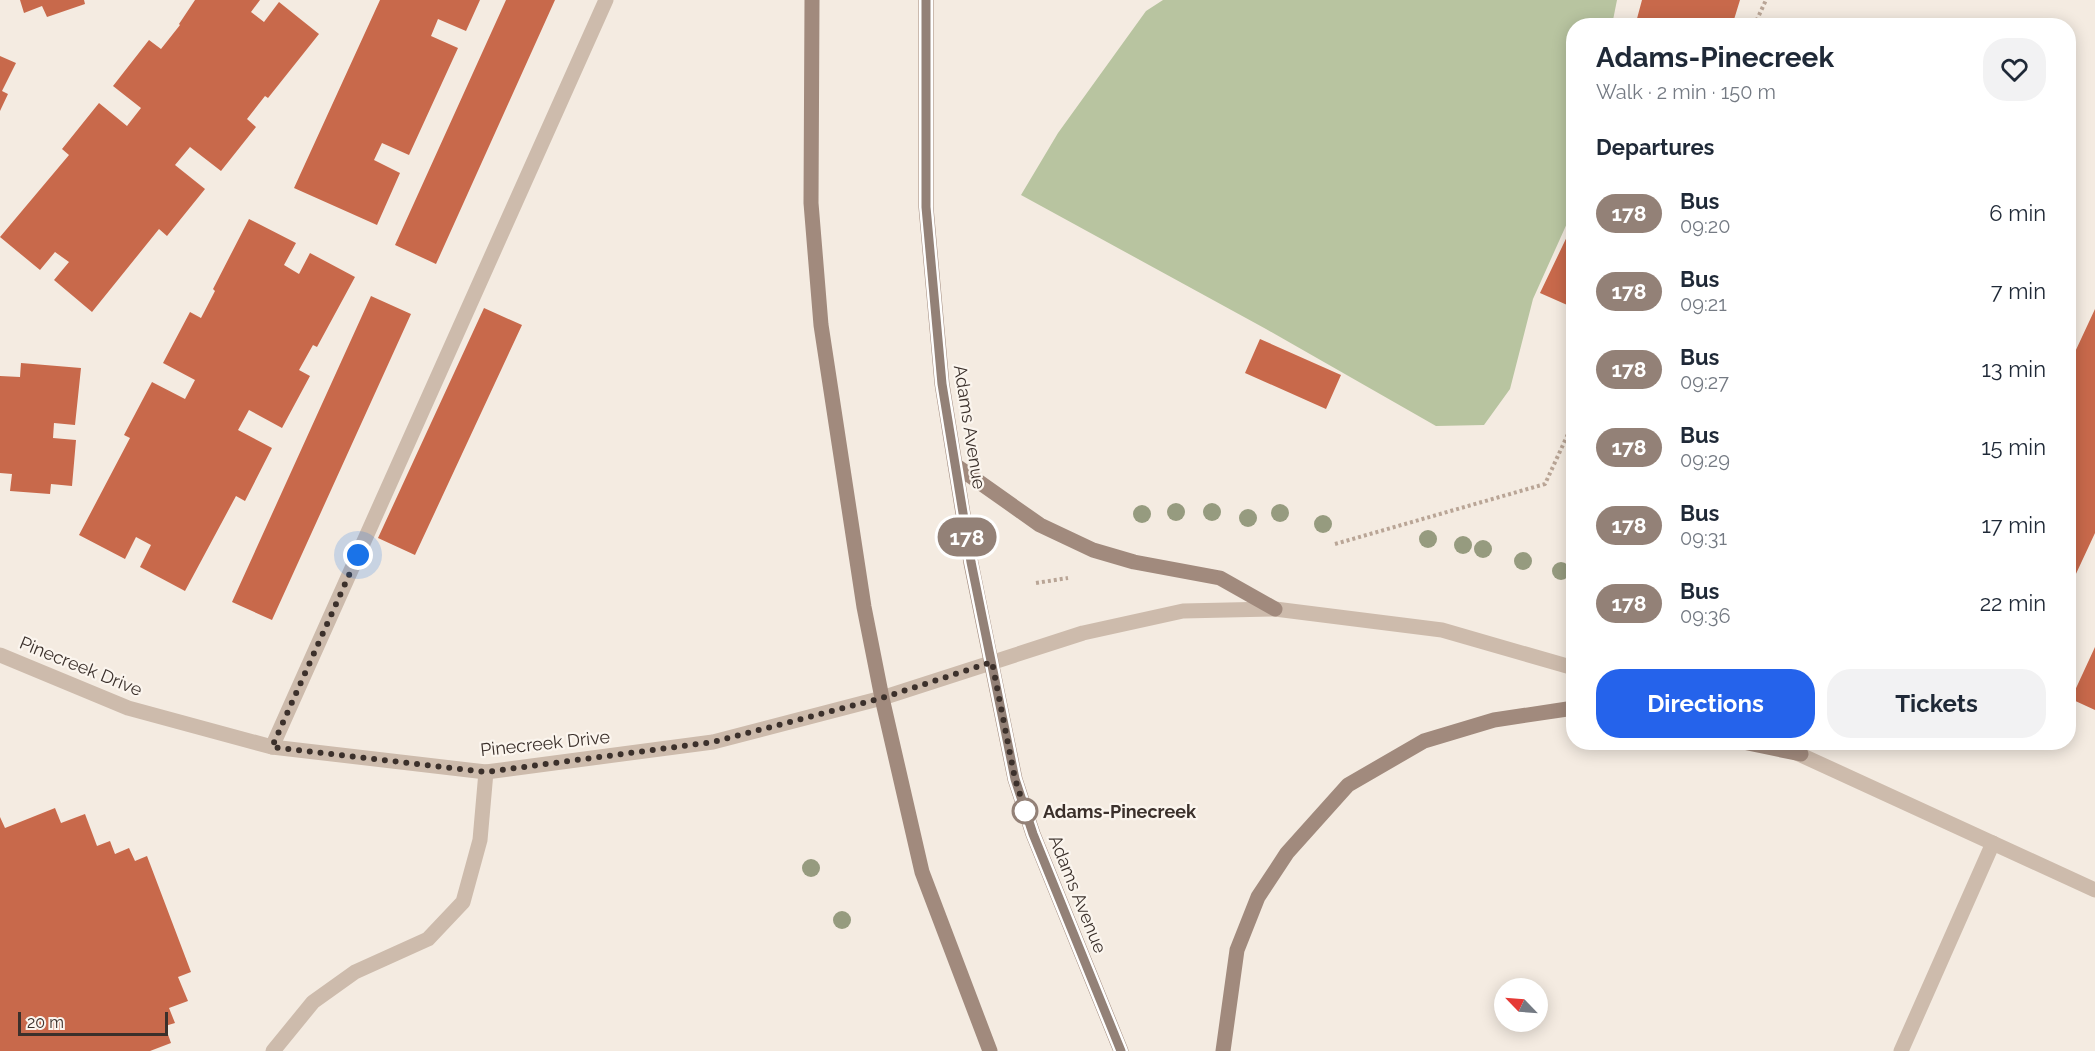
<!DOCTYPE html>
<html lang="en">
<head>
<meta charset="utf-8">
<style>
	:root { --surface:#fff; --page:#f2f2f3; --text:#1f2937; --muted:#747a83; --accent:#2563eb }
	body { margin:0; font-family:Raleway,sans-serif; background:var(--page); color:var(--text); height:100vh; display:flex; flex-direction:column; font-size:22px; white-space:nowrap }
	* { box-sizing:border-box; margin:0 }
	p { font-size:20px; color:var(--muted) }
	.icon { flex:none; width:33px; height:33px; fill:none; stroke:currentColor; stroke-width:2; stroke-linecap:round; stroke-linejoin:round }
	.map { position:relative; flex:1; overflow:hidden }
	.panel { position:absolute; left:1566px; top:18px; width:510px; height:732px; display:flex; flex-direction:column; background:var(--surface); border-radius:24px; box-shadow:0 3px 15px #0003 }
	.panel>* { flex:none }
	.badge { padding:0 12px; border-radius:20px; font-size:21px; line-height:39px }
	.needle { width:39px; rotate:295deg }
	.tools { position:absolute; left:1494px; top:978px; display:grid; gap:12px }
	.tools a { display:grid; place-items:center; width:54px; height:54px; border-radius:50%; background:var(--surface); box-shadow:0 3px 15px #0003; font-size:30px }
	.scale { position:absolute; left:18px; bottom:15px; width:150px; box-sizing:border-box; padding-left:6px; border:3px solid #3b302b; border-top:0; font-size:16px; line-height:21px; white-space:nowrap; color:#3b302b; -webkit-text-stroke:4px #fbf5ee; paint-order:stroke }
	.you { position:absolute; width:30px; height:30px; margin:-15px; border:4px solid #fff; border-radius:50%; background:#1a73e8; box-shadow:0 0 0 9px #1a73e833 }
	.map>.badge { position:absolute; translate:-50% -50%; box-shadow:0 0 0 3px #fff }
	h2 { padding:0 30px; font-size:22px; line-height:54px }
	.round { display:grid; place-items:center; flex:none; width:63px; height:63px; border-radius:24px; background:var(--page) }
	.head { display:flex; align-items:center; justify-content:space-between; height:102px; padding:0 30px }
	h1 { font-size:28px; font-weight:700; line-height:45px }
	.primary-button { display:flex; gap:12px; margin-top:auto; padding:12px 30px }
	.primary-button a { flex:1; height:69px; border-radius:24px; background:var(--accent); color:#fff; font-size:24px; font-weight:700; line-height:69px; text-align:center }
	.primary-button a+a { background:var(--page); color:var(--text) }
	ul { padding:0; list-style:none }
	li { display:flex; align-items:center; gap:18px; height:78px; padding:0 30px }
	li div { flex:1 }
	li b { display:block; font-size:22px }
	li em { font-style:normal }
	li .badge { min-width:66px; font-weight:700; text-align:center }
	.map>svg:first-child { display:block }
</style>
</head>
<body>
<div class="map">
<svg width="2095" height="1051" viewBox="0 0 2095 1051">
	<rect width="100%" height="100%" fill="#f4ebe1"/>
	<path fill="#b8c4a0" d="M1163,0H1617L1612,25L1574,26L1573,210L1533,299L1510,389L1484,425L1436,426L1266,329L1021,195L1058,133L1146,11Z"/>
	<path fill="#c8694b" d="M20,0H84L85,4L47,17L42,6L24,13Z
		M195,0H260L251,12L264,22L279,2L319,34L268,98L265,96L247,119L256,127L221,171L190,147L175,165L205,189L167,236L159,229L92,312L54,280L69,262L55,252L40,270L0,237L69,155L62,149L99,103L127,126L141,108L113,86L149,40L161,49L180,25L179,24Z
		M380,0H480L466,31L438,19L431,36L458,48L409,155L382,143L374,160L400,173L377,225L294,188Z
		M506,0H555L436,264L395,245Z
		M1642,0H1740L1732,26H1635Z
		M0,56L16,63L2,91L8,94L0,111Z
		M249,219L296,243L284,265L299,274L310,253L355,277L317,347L313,345L299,370L310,376L282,428L249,410L238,430L272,448L245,501L236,496L185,591L140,567L151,545L136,537L125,559L79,535L130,438L124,435L152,382L185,399L195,380L163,363L190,312L201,318L215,291L213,289Z
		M1574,222V308L1540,293Z
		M371,296L411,314L272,620L232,602Z
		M484,308L522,325L415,555L378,538Z
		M2095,309V533L2068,591V367Z
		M1260,339L1341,375L1326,409L1245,373Z
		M21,363L81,368L75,425L54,423L53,438L76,440L72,486L51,484L50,494L10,491L12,474L0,473V376L20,377Z
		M2095,647V710L2071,699Z
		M55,808L61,823L85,814L97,846L110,841L115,854L129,848L135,861L147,856L191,972L178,977L188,1001L169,1008L175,1023L165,1026L171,1043L150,1051H0V817L5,828Z"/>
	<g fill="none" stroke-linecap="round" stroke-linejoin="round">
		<path stroke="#b9a596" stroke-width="4" stroke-dasharray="3 3" stroke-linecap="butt" d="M1754,26L1766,0
			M1335,544L1545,484L1574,421
			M1036,583L1068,578"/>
		<path stroke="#cdbbac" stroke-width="15" d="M272,747L606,0
			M273,1051L313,1002L355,972L428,939L463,902L480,840L486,772
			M1901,1051L1993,843"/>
		<path stroke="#cdbbac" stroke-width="15" d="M0,655L128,708L272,747L486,772L713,742L882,698L1083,633L1183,611L1275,609L1442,630L1574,668
			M1790,750L2095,890"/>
		<path stroke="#a18a7d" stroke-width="15" d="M812,0L811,203L821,325L864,607L882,698L922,872L990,1051
			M926,0V207L942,384L971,563L1015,779L1033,834L1121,1051
			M955,465L1040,525L1093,550L1134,562L1220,578L1275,609
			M1743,742L1801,754
			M1223,1051L1237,950L1258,897L1287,853L1348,785L1424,741L1494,720L1574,708"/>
	</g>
	<g fill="#969b7f">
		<circle cx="1176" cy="512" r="9"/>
		<circle cx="1212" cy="512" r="9"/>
		<circle cx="1280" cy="513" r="9"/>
		<circle cx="1142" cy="514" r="9"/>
		<circle cx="1248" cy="518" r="9"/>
		<circle cx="1323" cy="524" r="9"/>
		<circle cx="1428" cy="539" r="9"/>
		<circle cx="1463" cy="545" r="9"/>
		<circle cx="1483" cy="549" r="9"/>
		<circle cx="1523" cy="561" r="9"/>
		<circle cx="1561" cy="571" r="9"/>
		<circle cx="811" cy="868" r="9"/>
		<circle cx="842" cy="920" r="9"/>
	</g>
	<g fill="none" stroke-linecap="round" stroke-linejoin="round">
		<defs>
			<path id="line" d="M926,0V207L942,384L971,562L1015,779L1033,834L1121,1051"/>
		</defs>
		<use href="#line" stroke="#fff" stroke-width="14"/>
		<use href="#line" stroke="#938177" stroke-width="9"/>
		<path stroke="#3b302b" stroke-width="6" stroke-dasharray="0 10.8" d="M358,555L272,747L486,772L713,742L882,698L992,662L1015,779L1027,816L1025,811"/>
	</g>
	<circle fill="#fff" stroke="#938177" stroke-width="3" cx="1025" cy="811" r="12"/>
	<g text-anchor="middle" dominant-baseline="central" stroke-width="4.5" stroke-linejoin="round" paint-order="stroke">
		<g font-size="18" fill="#3b302b" stroke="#fbf5ee">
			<text transform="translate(970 427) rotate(81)">Adams Avenue</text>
			<text transform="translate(81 666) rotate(22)">Pinecreek Drive</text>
			<text transform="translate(545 743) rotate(-6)">Pinecreek Drive</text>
			<text transform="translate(1078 894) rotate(68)">Adams Avenue</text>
		</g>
		<g font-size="18" font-weight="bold" fill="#3b302b" stroke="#fbf5ee" text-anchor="start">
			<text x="1043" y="811">Adams-Pinecreek</text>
		</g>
	</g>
</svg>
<div class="tools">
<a><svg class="needle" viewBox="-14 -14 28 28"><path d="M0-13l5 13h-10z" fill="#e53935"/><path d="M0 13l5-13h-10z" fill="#747a83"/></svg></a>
</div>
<div class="scale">20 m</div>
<div class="you" style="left:358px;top:555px"></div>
<b class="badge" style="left:967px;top:537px;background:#938177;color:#fff">178</b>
<section class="panel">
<div class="head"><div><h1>Adams-Pinecreek</h1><p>Walk · 2 min · 150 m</p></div><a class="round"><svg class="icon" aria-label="heart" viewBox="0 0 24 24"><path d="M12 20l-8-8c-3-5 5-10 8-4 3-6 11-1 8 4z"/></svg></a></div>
<h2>Departures</h2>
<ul>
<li><span class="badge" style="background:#938177;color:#fff">178</span><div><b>Bus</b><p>09:20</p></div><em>6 min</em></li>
<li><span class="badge" style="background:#938177;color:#fff">178</span><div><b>Bus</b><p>09:21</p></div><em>7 min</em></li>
<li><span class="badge" style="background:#938177;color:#fff">178</span><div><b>Bus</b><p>09:27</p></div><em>13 min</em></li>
<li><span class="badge" style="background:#938177;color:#fff">178</span><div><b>Bus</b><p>09:29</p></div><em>15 min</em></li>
<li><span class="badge" style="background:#938177;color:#fff">178</span><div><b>Bus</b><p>09:31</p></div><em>17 min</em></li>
<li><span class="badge" style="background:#938177;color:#fff">178</span><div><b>Bus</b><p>09:36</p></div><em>22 min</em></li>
</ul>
<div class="primary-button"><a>Directions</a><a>Tickets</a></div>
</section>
</div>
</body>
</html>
